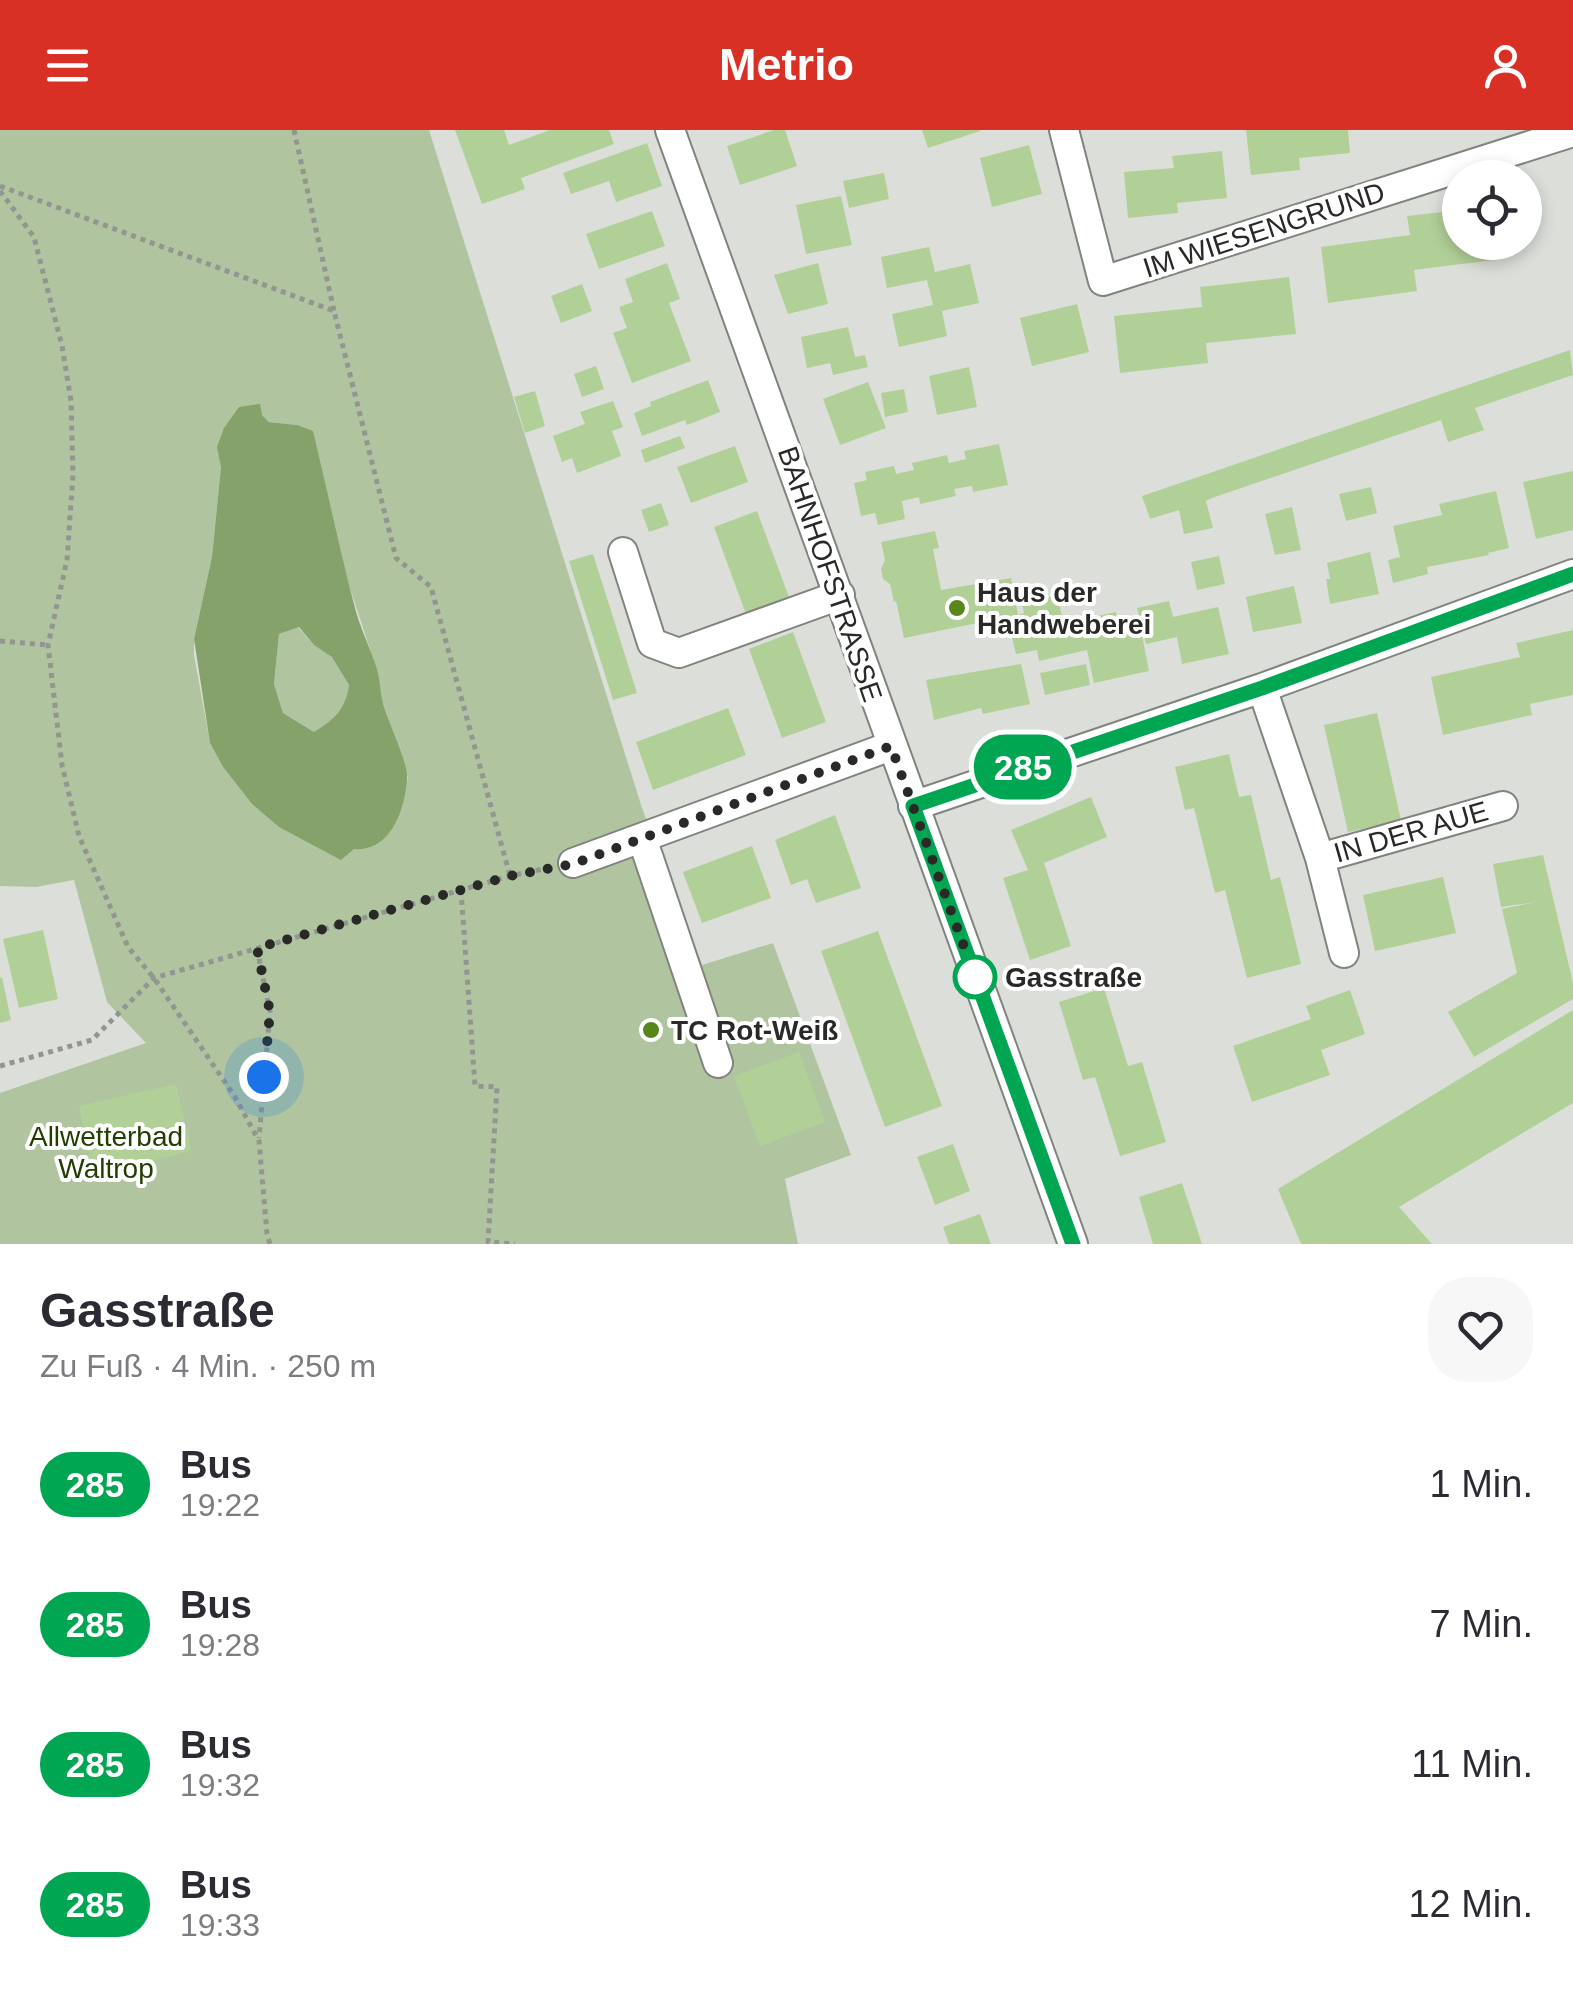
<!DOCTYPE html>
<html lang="de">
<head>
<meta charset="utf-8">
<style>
	:root { --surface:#fff; --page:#f7f7f7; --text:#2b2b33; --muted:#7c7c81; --accent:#d93025 }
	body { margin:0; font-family:Arial,sans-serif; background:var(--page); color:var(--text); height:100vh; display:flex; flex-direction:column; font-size:38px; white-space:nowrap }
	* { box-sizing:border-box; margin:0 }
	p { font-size:32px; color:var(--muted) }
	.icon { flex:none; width:55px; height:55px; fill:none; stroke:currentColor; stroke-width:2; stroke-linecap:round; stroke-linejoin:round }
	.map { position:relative; height:1114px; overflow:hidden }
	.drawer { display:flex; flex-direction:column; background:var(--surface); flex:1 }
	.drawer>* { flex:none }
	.badge { padding:0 20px; border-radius:32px; font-size:35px; line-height:65px }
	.buttons { position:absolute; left:1442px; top:30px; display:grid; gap:20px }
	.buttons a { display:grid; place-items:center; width:100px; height:100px; border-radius:50%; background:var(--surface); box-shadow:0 5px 15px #0003; font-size:50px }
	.you { position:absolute; width:50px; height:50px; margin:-25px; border:8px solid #fff; border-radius:50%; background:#1a73e8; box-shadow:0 0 0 15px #1a73e833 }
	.map>.badge { position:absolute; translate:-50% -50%; box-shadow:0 0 0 5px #fff }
	.round { display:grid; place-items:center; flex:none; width:105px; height:105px; border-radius:40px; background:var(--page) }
	.overview { display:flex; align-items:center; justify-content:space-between; height:170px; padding:0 40px }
	h1 { font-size:48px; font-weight:700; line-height:75px }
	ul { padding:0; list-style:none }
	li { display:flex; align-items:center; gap:30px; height:140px; padding:0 40px }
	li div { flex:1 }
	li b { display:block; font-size:38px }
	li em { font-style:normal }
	li .badge { min-width:110px; font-weight:700; text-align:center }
	header { display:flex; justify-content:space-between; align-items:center; height:130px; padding:0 40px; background:var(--accent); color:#fff; font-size:45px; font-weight:700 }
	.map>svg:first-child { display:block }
</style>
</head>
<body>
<header><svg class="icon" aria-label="menu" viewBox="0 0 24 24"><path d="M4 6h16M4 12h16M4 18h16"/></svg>Metrio<svg class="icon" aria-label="person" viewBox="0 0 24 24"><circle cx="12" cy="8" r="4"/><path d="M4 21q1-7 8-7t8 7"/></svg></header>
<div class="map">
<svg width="1573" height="1114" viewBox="0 0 1573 1114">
	<rect width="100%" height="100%" fill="#dcdfd9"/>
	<path fill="#b0c59f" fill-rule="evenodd" d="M0,0H429L642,678L702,835L773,813L851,1025L785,1049L798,1114H0V963L146,913L107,872L74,750L36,757L0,756ZM262,285L269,292L297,295L378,544L382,570L408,648L403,661L280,697L252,674L223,637L210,613L194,525V509L212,427L221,337Z
		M298,497L314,515L332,526L349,555C345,580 336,589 314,602L283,583L274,554L279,504Z"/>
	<path fill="#84a26a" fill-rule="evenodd" d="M260,274L262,285L269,292L297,295L313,301C327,359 339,417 354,474C359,496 370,517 377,539C380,549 380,559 382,569C386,589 409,633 407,649C405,679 391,722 354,719L341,730L279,697L252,674L223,637L210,613L194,509L212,427L221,337L217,317L224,298L239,277ZM299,497L314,515L332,527L349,555C345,580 335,589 314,602L283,583L274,554L279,504Z"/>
	<path fill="#b1d097" d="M455,0H504L509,15L550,0H609L614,14L521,48L525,59L482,74Z
		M774,0H785L797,36L740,55L727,16Z
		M922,0H980V1L928,18Z
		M1246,0H1348L1350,23L1299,28L1300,40L1251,45Z
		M647,13L662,56L616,72L609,51L571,64L563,43Z
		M1029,15L1042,64L992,77L980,28Z
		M1222,21L1227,68L1177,73L1178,83L1128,88L1124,42L1174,38L1172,26Z
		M884,43L889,69L849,78L843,51Z
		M841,66L852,115L806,124L796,75Z
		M1460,80V112H1499L1502,129L1414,140L1417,161L1328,173L1321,117L1410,105L1407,86Z
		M652,81L665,116L599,139L586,104Z
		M929,117L935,142L970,134L979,173L942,181L947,206L899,217L892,184L933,175L927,150L887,158L881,127Z
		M667,133L680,169L669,173L691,231L632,253L613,203L627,198L619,177L633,172L625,149Z
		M818,133L828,174L788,184L774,145Z
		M1289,147L1296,204L1206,213L1208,233L1120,243L1114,186L1202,177L1200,157Z
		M582,154L592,181L561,193L551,166Z
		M1077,174L1089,222L1032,236L1020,188Z
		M848,197L855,227L865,225L868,237L833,245L830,233L807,238L801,207Z
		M1570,220L1573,245L1475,278L1484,300L1448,312L1441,290L1212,368L1206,371L1213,398L1184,404L1179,380L1150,389L1142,366Z
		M596,236L604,259L582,267L574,244Z
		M969,237L977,277L937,285L929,246Z
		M708,250L720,282L687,295L685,290L642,306L634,283L651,276L650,272Z
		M868,252L886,298L840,315L823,269Z
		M904,259L908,282L885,287L881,263Z
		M535,261L545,296L525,303L514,267Z
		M613,271L623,297L612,301L621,326L577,343L572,328L562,332L553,306L585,294L580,282Z
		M680,306L685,318L645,333L641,320Z
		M999,314L1008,355L973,362L972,356L954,359L956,366L920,374L919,367L902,371L905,389L878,395L875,383L861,386L854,353L867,350L865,342L894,336L896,344L914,340L912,333L947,325L949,333L966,329L964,321Z
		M735,316L748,352L691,373L677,337Z
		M1573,341V400L1536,409L1523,352Z
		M1371,357L1377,383L1346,391L1339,364Z
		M1496,361L1509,418L1488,423L1489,425L1427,437L1428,444L1393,453L1388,430L1400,427L1393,396L1442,385L1439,374Z
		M661,373L669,395L649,402L641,380Z
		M1292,377L1301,420L1275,425L1265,384Z
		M757,381L790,470L747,487L714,397Z
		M935,401L939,418L933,419L941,460L1011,448L1018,485L1024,483L1020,465L1030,463L1031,471L1057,465L1066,503L1081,500L1079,490L1116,482L1117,489L1138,485L1149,541L1094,553L1087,520L1039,531L1037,520L1016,524L1007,487L904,508L896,471L894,472L890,454L883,449L881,439L885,430L881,412Z
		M1370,422L1379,464L1330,474L1326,449H1330L1327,433Z
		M593,424L637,563L613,570L569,431Z
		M1219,426L1225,454L1197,460L1191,432Z
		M1294,456L1302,493L1253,502L1246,467Z
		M1169,471L1173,487L1218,477L1229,524L1182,534L1177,507L1146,514L1137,478Z
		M1573,500V565L1530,574L1532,585L1443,605L1431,547L1520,527L1516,513Z
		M793,502L826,592L782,608L749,519Z
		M1021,534L1030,574L983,584L981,578L934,590L926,550Z
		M1086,534L1090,555L1045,565L1040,543Z
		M728,578L746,625L653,660L636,612Z
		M1377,583L1401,690L1348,702L1324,595Z
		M1229,624L1239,667L1251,665L1271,750L1280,747L1301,834L1247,848L1225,760L1215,763L1194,678L1185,680L1175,637Z
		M1091,667L1107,707L1044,733L1071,816L1030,830L1003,748L1028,740L1011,700Z
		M835,685L861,758L816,773L807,749L791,755L775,710Z
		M752,716L771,768L702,793L683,742Z
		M1543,725L1573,853V869L1474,927L1448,882L1517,843L1502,779L1536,772L1501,777L1493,734Z
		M1443,747L1456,803L1375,821L1363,765Z
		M43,800L58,869L19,878L3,809Z
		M878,801L942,976L885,997L821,821Z
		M2,847L11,890L0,893V848Z
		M1104,858L1128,936L1142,932L1166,1012L1120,1026L1095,947L1083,950L1059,872Z
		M1350,860L1365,904L1321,920L1330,945L1252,972L1233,916L1311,889L1306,876Z
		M1573,880V973L1399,1077L1432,1114H1301L1278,1059Z
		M799,922L825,992L760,1016L734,946Z
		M176,954L191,1021L93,1045L79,976Z
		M953,1014L970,1061L935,1075L917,1027Z
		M1182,1053L1202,1114H1153L1139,1067Z
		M980,1084L991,1114H949L943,1097Z"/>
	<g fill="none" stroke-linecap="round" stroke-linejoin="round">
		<defs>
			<path id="minor" d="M670,0L1073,1114
				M1064,0L1103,151L1573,2
				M623,422L652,513L679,523L840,465
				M1262,558L1320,728L1344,823
				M913,676L1262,558L1573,444
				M642,708L718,933
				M1320,728L1503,676
				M573,733L891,616"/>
		</defs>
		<use href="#minor" stroke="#80847e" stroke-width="32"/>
		<path stroke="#939591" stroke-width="5" stroke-dasharray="5 5" stroke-linecap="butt" d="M294,0L334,181
			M0,56L334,181L396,428L431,457L510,746
			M0,61L34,107L62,216L71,271L73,345L67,430L48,515L62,635L79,706L128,817L154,848L235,967L259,1011L267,1104L270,1114
			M0,511L48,515
			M461,760L475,956L497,957L488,1112L515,1114
			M257,819L270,882L259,1008
			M0,936L92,910L154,848L510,746L548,738"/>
		<use href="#minor" stroke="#fff" stroke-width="28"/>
	</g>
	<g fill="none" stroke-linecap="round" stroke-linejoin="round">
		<defs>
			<path id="line" d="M1073,1114L913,676L1262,558L1573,444"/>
		</defs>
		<use href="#line" stroke="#fff" stroke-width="22"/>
		<use href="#line" stroke="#00a651" stroke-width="15"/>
		<path stroke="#292a28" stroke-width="10" stroke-dasharray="0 18" d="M264,947L270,882L257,818L510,746L573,734L891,616L975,847"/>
	</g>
	<g fill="#578619" stroke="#fff" stroke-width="4">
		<circle cx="957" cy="478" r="10"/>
		<circle cx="651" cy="900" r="10"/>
	</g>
	<circle fill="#fff" stroke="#00a651" stroke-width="5" cx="975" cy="847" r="20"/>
	<g text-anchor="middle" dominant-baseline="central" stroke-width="8" stroke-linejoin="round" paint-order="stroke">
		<g font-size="28" fill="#292a28" stroke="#fff">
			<text transform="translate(1264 100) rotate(-18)">IM WIESENGRUND</text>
			<text transform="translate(830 444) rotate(71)">BAHNHOFSTRASSE</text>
			<text transform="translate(1411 702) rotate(-16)">IN DER AUE</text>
		</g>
		<g font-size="28" font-weight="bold" fill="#292a28" stroke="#fff" text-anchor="start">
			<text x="977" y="462">Haus der<tspan x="977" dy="32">Handweberei</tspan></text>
			<text x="671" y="900">TC Rot-Weiß</text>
		</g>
		<g font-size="28" font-weight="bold" fill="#292a28" stroke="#fff" text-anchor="start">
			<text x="1005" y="847">Gasstraße</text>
		</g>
		<g font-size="28" fill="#233e00" stroke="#fff">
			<text x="106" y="1006">Allwetterbad<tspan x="106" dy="32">Waltrop</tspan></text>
		</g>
	</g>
</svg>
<div class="buttons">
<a><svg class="icon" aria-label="locate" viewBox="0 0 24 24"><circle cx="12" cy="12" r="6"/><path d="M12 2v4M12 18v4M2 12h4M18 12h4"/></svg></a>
</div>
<div class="you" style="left:264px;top:947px"></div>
<b class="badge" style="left:1023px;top:637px;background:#00a651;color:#fff">285</b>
</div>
<section class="drawer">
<div class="overview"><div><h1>Gasstraße</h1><p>Zu Fuß · 4 Min. · 250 m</p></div><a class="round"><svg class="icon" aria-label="heart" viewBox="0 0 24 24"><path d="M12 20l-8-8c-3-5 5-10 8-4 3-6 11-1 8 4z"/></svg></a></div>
<ul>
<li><span class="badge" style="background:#00a651;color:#fff">285</span><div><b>Bus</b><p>19:22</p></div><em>1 Min.</em></li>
<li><span class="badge" style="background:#00a651;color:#fff">285</span><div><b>Bus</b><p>19:28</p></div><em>7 Min.</em></li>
<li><span class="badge" style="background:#00a651;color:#fff">285</span><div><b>Bus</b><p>19:32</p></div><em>11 Min.</em></li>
<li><span class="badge" style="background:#00a651;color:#fff">285</span><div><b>Bus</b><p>19:33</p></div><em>12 Min.</em></li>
</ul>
</section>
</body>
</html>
